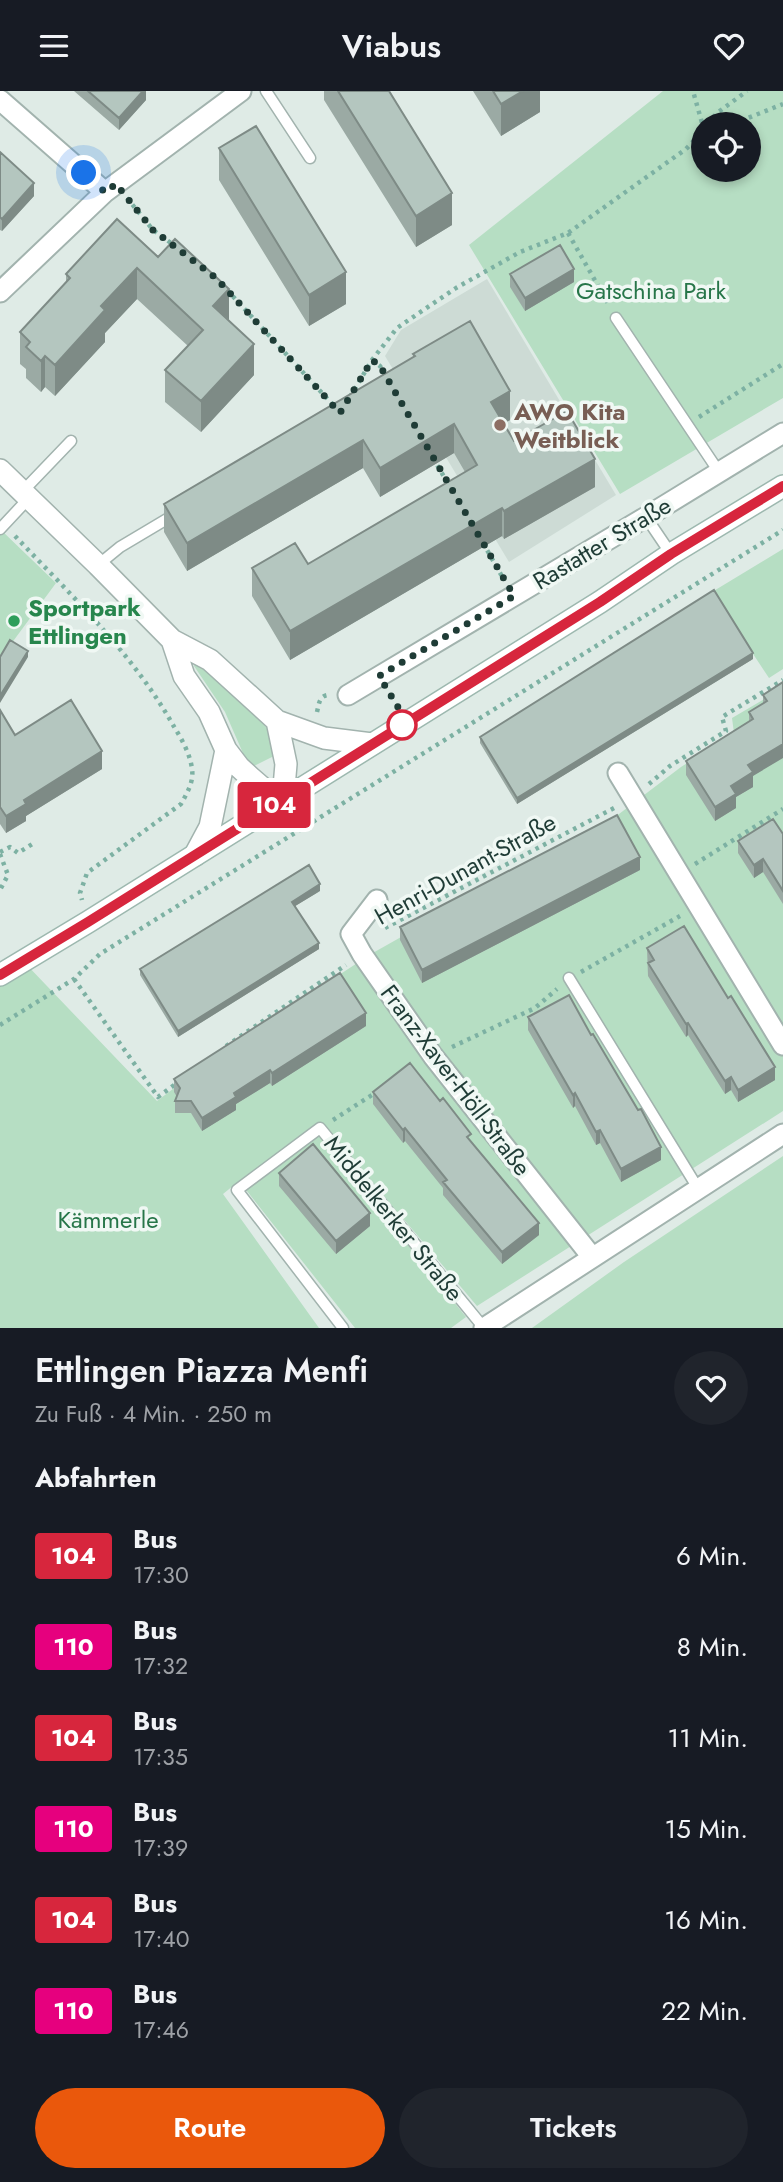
<!DOCTYPE html>
<html lang="de">
<head>
<meta charset="utf-8">
<style>
	:root { --surface:#171b24; --page:#20242c; --text:#f1f3f6; --muted:#9ea1a6; --accent:#ea580c }
	body { margin:0; font-family:Jost,sans-serif; background:var(--page); color:var(--text); height:100vh; display:flex; flex-direction:column; font-size:26px; white-space:nowrap }
	* { box-sizing:border-box; margin:0 }
	p { font-size:23px; color:var(--muted) }
	.icon { flex:none; width:38px; height:38px; fill:none; stroke:currentColor; stroke-width:2; stroke-linecap:round; stroke-linejoin:round }
	.map { position:relative; height:1237px; overflow:hidden }
	.panel { display:flex; flex-direction:column; background:var(--surface); flex:1 }
	.panel>* { flex:none }
	.badge { padding:0 14px; border-radius:5px; font-size:24px; line-height:46px }
	.controls { position:absolute; left:691px; top:21px; display:grid; gap:14px }
	.controls a { display:grid; place-items:center; width:70px; height:70px; border-radius:50%; background:var(--surface); box-shadow:0 4px 10px #0003; font-size:35px }
	.you { position:absolute; width:35px; height:35px; margin:-18px; border:5px solid #fff; border-radius:50%; background:#1a73e8; box-shadow:0 0 0 10px #1a73e833 }
	.map>.badge { position:absolute; translate:-50% -50%; box-shadow:0 0 0 4px #fff }
	h2 { padding:0 35px; font-size:26px; line-height:63px }
	.round { display:grid; place-items:center; flex:none; width:74px; height:74px; border-radius:37px; background:var(--page) }
	.summary { display:flex; align-items:center; justify-content:space-between; height:119px; padding:0 35px }
	h1 { font-size:33px; font-weight:600; line-height:52px }
	.primary-button { display:flex; gap:14px; margin-top:auto; padding:14px 35px }
	.primary-button a { flex:1; height:80px; border-radius:42px; background:var(--accent); color:#fff; font-size:28px; font-weight:600; line-height:80px; text-align:center }
	.primary-button a+a { background:var(--page); color:var(--text) }
	ul { padding:0; list-style:none }
	li { display:flex; align-items:center; gap:21px; height:91px; padding:0 35px }
	li div { flex:1 }
	li b { display:block; font-size:26px }
	li em { font-style:normal }
	li .badge { min-width:77px; font-weight:700; text-align:center }
	header { display:flex; justify-content:space-between; align-items:center; height:91px; padding:0 35px; background:var(--surface); font-size:32px; font-weight:600 }
	.map>svg:first-child { display:block }
</style>
</head>
<body>
<header><svg class="icon" aria-label="menu" viewBox="0 0 24 24"><path d="M4 6h16M4 12h16M4 18h16"/></svg>Viabus<svg class="icon" aria-label="heart" viewBox="0 0 24 24"><path d="M12 20l-8-8c-3-5 5-10 8-4 3-6 11-1 8 4z"/></svg></header>
<div class="map">
<svg width="783" height="1237" viewBox="0 0 783 1237">
	<rect width="100%" height="100%" fill="#dfebe6"/>
	<path fill="#cddbd5" d="M487,188L616,404L509,471L385,265L401,239Z"/>
	<path fill="#b6dec3" fill-rule="evenodd" d="M663,0H783V307L620,403L469,154ZM704,33H749V79H704Z
		M0,438L56,492L0,568Z
		M783,458V578L769,587L712,501Z
		M195,571H198L259,626L270,642L276,664L252,676L246,669L225,621L194,575Z
		M783,597V1020L477,1215L401,1125L391,1133L466,1226L451,1237H355L239,1090L223,1103L319,1237H0V887L24,871L157,1010L226,958L371,863L619,723L681,676L734,642L732,627Z
		M783,1065V1237H532L624,1171Z"/>
	<g fill="none" stroke-linecap="round" stroke-linejoin="round">
		<defs>
			<path id="service" d="M266,0L310,67
				M616,227L719,381
				M23,400L71,350
				M646,426L671,463
				M0,438L30,406
				M98,474L120,456L167,428
				M569,887L699,1099
				M343,1237L237,1099L320,1037L484,1237"/>
			<path id="minor" d="M0,9L105,101
				M0,201L105,101L241,0
				M348,604L646,426L783,342
				M618,682L783,954
				M377,809L351,843L362,863L433,965L592,1166
				M484,1237L783,1043"/>
			<path id="tertiary" d="M0,379L98,474L172,549L210,569L277,630L324,647L372,653
				M172,549L184,585L209,621L226,659L239,676L251,687L266,700L283,708L286,673L277,630
				M195,764L210,736L226,659"/>
			<path id="secondary" d="M0,884L88,831L600,511L671,463L783,395"/>
		</defs>
		<use href="#service" stroke="#a2b3ae" stroke-width="13"/>
		<use href="#minor" stroke="#a2b3ae" stroke-width="23"/>
		<use href="#tertiary" stroke="#a2b3ae" stroke-width="24"/>
		<use href="#secondary" stroke="#9db8af" stroke-width="24"/>
		<path stroke="#7db1a3" stroke-width="4.5" stroke-dasharray="3.5 5" stroke-linecap="butt" d="M708,33L717,22L747,0
			M733,33L783,13
			M127,107L153,139L175,155
			M568,142L609,214
			M227,199L335,316
			M372,269L380,275L387,287
			M350,306L372,269L397,237L456,197L520,161L568,142L686,58L704,39L693,0
			M699,326L783,273
			M433,367L450,396
			M15,445C71,504 133,563 173,634C181,647 190,662 192,678C194,691 187,702 181,713L87,782L80,802L82,809
			M483,452L503,487
			M317,621C319,613 319,605 328,604
			M649,693L670,675L726,640L722,626L783,589
			M0,761L10,756L18,762L34,752
			M0,763L8,784L0,799
			M695,773L783,718
			M385,837L616,716
			M581,881L680,825
			M74,888L158,1006L177,992
			M0,934L74,888L100,863L783,439
			M226,955L346,874
			M452,956L535,917L557,898
			M333,1029L375,1002"/>
		<use href="#service" stroke="#fff" stroke-width="10"/>
		<use href="#minor" stroke="#fff" stroke-width="19"/>
		<use href="#tertiary" stroke="#fff" stroke-width="21"/>
		<use href="#secondary" stroke="#fff" stroke-width="21"/>
	</g>
	<path fill="#9baaa4" d="M74,0H146V9L119,39Z
		M324,0H389L452,134L416,156L324,9Z
		M473,0H540V21L501,45Z
		M219,57L346,213L309,235L219,89Z
		M0,61L34,105L2,140L0,139Z
		M117,128L229,229L254,284L201,341L165,311V279L188,255L137,208L105,242V251L55,305L45,296L41,301L26,287V278L20,273V241L66,192V183Z
		M510,183L574,191L525,220L510,196Z
		M413,263L510,329L504,333L514,350L595,396L504,448L502,445L290,569L252,505V477L308,473L465,381L454,362L380,406L363,377L187,480L164,441V413L413,266Z
		M753,568L517,713L480,652V646Z
		M783,591L753,685V696L736,706V717L715,730L686,684V670L749,630V621L763,613V604Z
		M0,619L15,644L102,678L26,725V730L6,742L0,733Z
		M783,743V813L763,781L754,787L738,762V750Z
		M640,779L422,892L400,849V836Z
		M320,800L295,815L319,858L178,946L140,884V878Z
		M647,857L775,989L738,1011L731,999L725,1003L688,944L686,946L648,885Z
		M528,926L591,944L661,1069L621,1091L600,1052L596,1054L575,1015L573,1017L528,939Z
		M366,935L272,995L270,992L236,1013V1019L202,1040L191,1022H175V1010L177,1006L174,1001V988Z
		M373,1001L471,1051L539,1144L502,1173L443,1104V1097L405,1050L403,1052L373,1013Z
		M279,1082L370,1135L336,1163L279,1095Z"/>
	<path fill="#7e8b86" d="M143,0H146V9L119,39V27Z
		M523,0H540V21L501,45V13Z
		M34,92V105L2,140V128Z
		M452,102V134L416,156V125Z
		M137,177V208L105,242V251L55,305V274L101,215Z
		M574,178V191L525,220V207Z
		M346,181V213L309,235V204Z
		M229,198V229L213,215Z
		M254,253V284L201,341V310Z
		M45,265V296L41,301V270Z
		M510,300V329L491,340V311Z
		M454,333V362L380,406V377Z
		M363,349V377L187,480V452Z
		M595,368V396L504,448V420Z
		M502,417V445L290,569V540Z
		M28,560V566L0,612V605Z
		M753,562V568L517,713V707Z
		M783,653V667L753,685V696L736,706V717L715,730V716L748,674Z
		M102,660V678L26,725V730L6,742V725L24,709Z
		M640,766V779L422,892V879Z
		M763,768V781L754,787V774Z
		M320,793V800L292,817V811Z
		M319,852V858L178,946V940Z
		M366,922V935L272,995V982Z
		M688,932V944L686,946V933Z
		M775,976V989L738,1011V999Z
		M270,979V992L236,1013V1019L202,1040V1027L234,1002Z
		M731,986V999L725,1003V990Z
		M575,1002V1015L573,1017V1004Z
		M405,1037V1050L403,1052V1039Z
		M600,1039V1052L596,1054V1041Z
		M661,1056V1069L621,1091V1078Z
		M370,1122V1135L336,1163V1150Z
		M539,1132V1144L502,1173V1161Z"/>
	<path fill="#b4c6bf" stroke="#7e8b86" stroke-width="2" d="M88,0H143L119,27Z
		M338,0H389L452,102L416,125Z
		M493,0H523L501,13Z
		M256,35L346,181L309,204L219,57Z
		M0,61L34,92L2,128L0,126Z
		M117,128L158,166L175,148L229,198L213,215L254,253L201,310L165,279L203,239L137,177L101,215L105,219L55,274L45,265L41,270L26,256L30,251L20,241L70,187L66,183Z
		M560,154L574,178L525,207L510,183Z
		M470,230L510,300L491,311L514,350L567,320L595,368L504,420L502,417L290,540L252,477L295,452L308,473L477,374L454,333L380,377L363,349L187,452L164,413L415,265L413,263Z
		M714,499L753,562L517,707L480,646Z
		M10,549L28,560L0,605V566Z
		M783,591V653L748,674L753,681L731,695L736,703L715,716L686,670L753,628L749,621L767,610L763,604Z
		M71,609L102,660L24,709L26,713L6,725L0,716V619L15,644Z
		M617,724L640,766L422,879L400,836Z
		M773,728L783,743V800L763,768L754,774L738,750Z
		M309,774L320,793L292,811L319,852L178,940L140,878Z
		M684,835L728,907L731,905L775,976L738,999L731,986L725,990L688,932L686,933L648,872L654,869L647,857Z
		M340,882L366,922L272,982L270,979L234,1002L236,1006L202,1027L191,1010H175L180,997L174,988Z
		M569,904L591,944L593,943L638,1019L641,1018L661,1056L621,1078L600,1039L596,1041L575,1002L573,1004L528,926Z
		M410,972L440,1010L443,1007L471,1043L467,1046L539,1132L502,1161L443,1091L447,1089L405,1037L403,1039L373,1001Z
		M313,1053L370,1122L336,1150L279,1082Z"/>
	<g fill="none" stroke-linecap="round" stroke-linejoin="round">
		<defs>
			<path id="line" d="M0,884L88,831L600,511L671,463L783,395"/>
		</defs>
		<use href="#line" stroke="#fff" stroke-width="16"/>
		<use href="#line" stroke="#d7263d" stroke-width="10"/>
		<path stroke="#1f3c36" stroke-width="7" stroke-dasharray="0 12.6" d="M84,82L105,101L116,93L153,139L216,187L340,322L372,269L380,275L514,505L379,585L407,631L402,634"/>
	</g>
	<circle fill="#8d6e63" stroke="#f0f8f4" stroke-width="2.5" cx="500" cy="334" r="7"/>
	<circle fill="#2e9e5b" stroke="#f0f8f4" stroke-width="2.5" cx="14" cy="530" r="7"/>
	<circle fill="#fff" stroke="#d7263d" stroke-width="3.5" cx="402" cy="634" r="14"/>
	<g text-anchor="middle" dominant-baseline="central" stroke-width="7" stroke-linejoin="round" paint-order="stroke">
		<g font-size="24" fill="#277649" stroke="#f0f8f4">
			<text x="651" y="199">Gatschina Park</text>
			<text x="108" y="1128">Kämmerle</text>
		</g>
		<g font-size="24" font-weight="bold" fill="#785e54" stroke="#f0f8f4" text-anchor="start">
			<text x="514" y="320">AWO Kita<tspan x="514" dy="28">Weitblick</tspan></text>
		</g>
		<g font-size="24" fill="#1f3c36" stroke="#f0f8f4">
			<text transform="translate(602 452) rotate(-31)">Rastatter Straße</text>
			<text transform="translate(465 778) rotate(-29)">Henri-Dunant-Straße</text>
			<text transform="translate(456 989) rotate(53)">Franz-Xaver-Höll-Straße</text>
			<text transform="translate(394 1127) rotate(51)">Middelkerker Straße</text>
		</g>
		<g font-size="24" font-weight="bold" fill="#27864d" stroke="#f0f8f4" text-anchor="start">
			<text x="28" y="516">Sportpark<tspan x="28" dy="28">Ettlingen</tspan></text>
		</g>
	</g>
</svg>
<div class="controls">
<a><svg class="icon" aria-label="locate" viewBox="0 0 24 24"><circle cx="12" cy="12" r="6"/><path d="M12 2v4M12 18v4M2 12h4M18 12h4"/></svg></a>
</div>
<div class="you" style="left:84px;top:82px"></div>
<b class="badge" style="left:274px;top:714px;background:#d7263d;color:#fff">104</b>
</div>
<section class="panel">
<div class="summary"><div><h1>Ettlingen Piazza Menfi</h1><p>Zu Fuß · 4 Min. · 250 m</p></div><a class="round"><svg class="icon" aria-label="heart" viewBox="0 0 24 24"><path d="M12 20l-8-8c-3-5 5-10 8-4 3-6 11-1 8 4z"/></svg></a></div>
<h2>Abfahrten</h2>
<ul>
<li><span class="badge" style="background:#d7263d;color:#fff">104</span><div><b>Bus</b><p>17:30</p></div><em>6 Min.</em></li>
<li><span class="badge" style="background:#e6007e;color:#fff">110</span><div><b>Bus</b><p>17:32</p></div><em>8 Min.</em></li>
<li><span class="badge" style="background:#d7263d;color:#fff">104</span><div><b>Bus</b><p>17:35</p></div><em>11 Min.</em></li>
<li><span class="badge" style="background:#e6007e;color:#fff">110</span><div><b>Bus</b><p>17:39</p></div><em>15 Min.</em></li>
<li><span class="badge" style="background:#d7263d;color:#fff">104</span><div><b>Bus</b><p>17:40</p></div><em>16 Min.</em></li>
<li><span class="badge" style="background:#e6007e;color:#fff">110</span><div><b>Bus</b><p>17:46</p></div><em>22 Min.</em></li>
</ul>
<div class="primary-button"><a>Route</a><a>Tickets</a></div>
</section>
</body>
</html>
